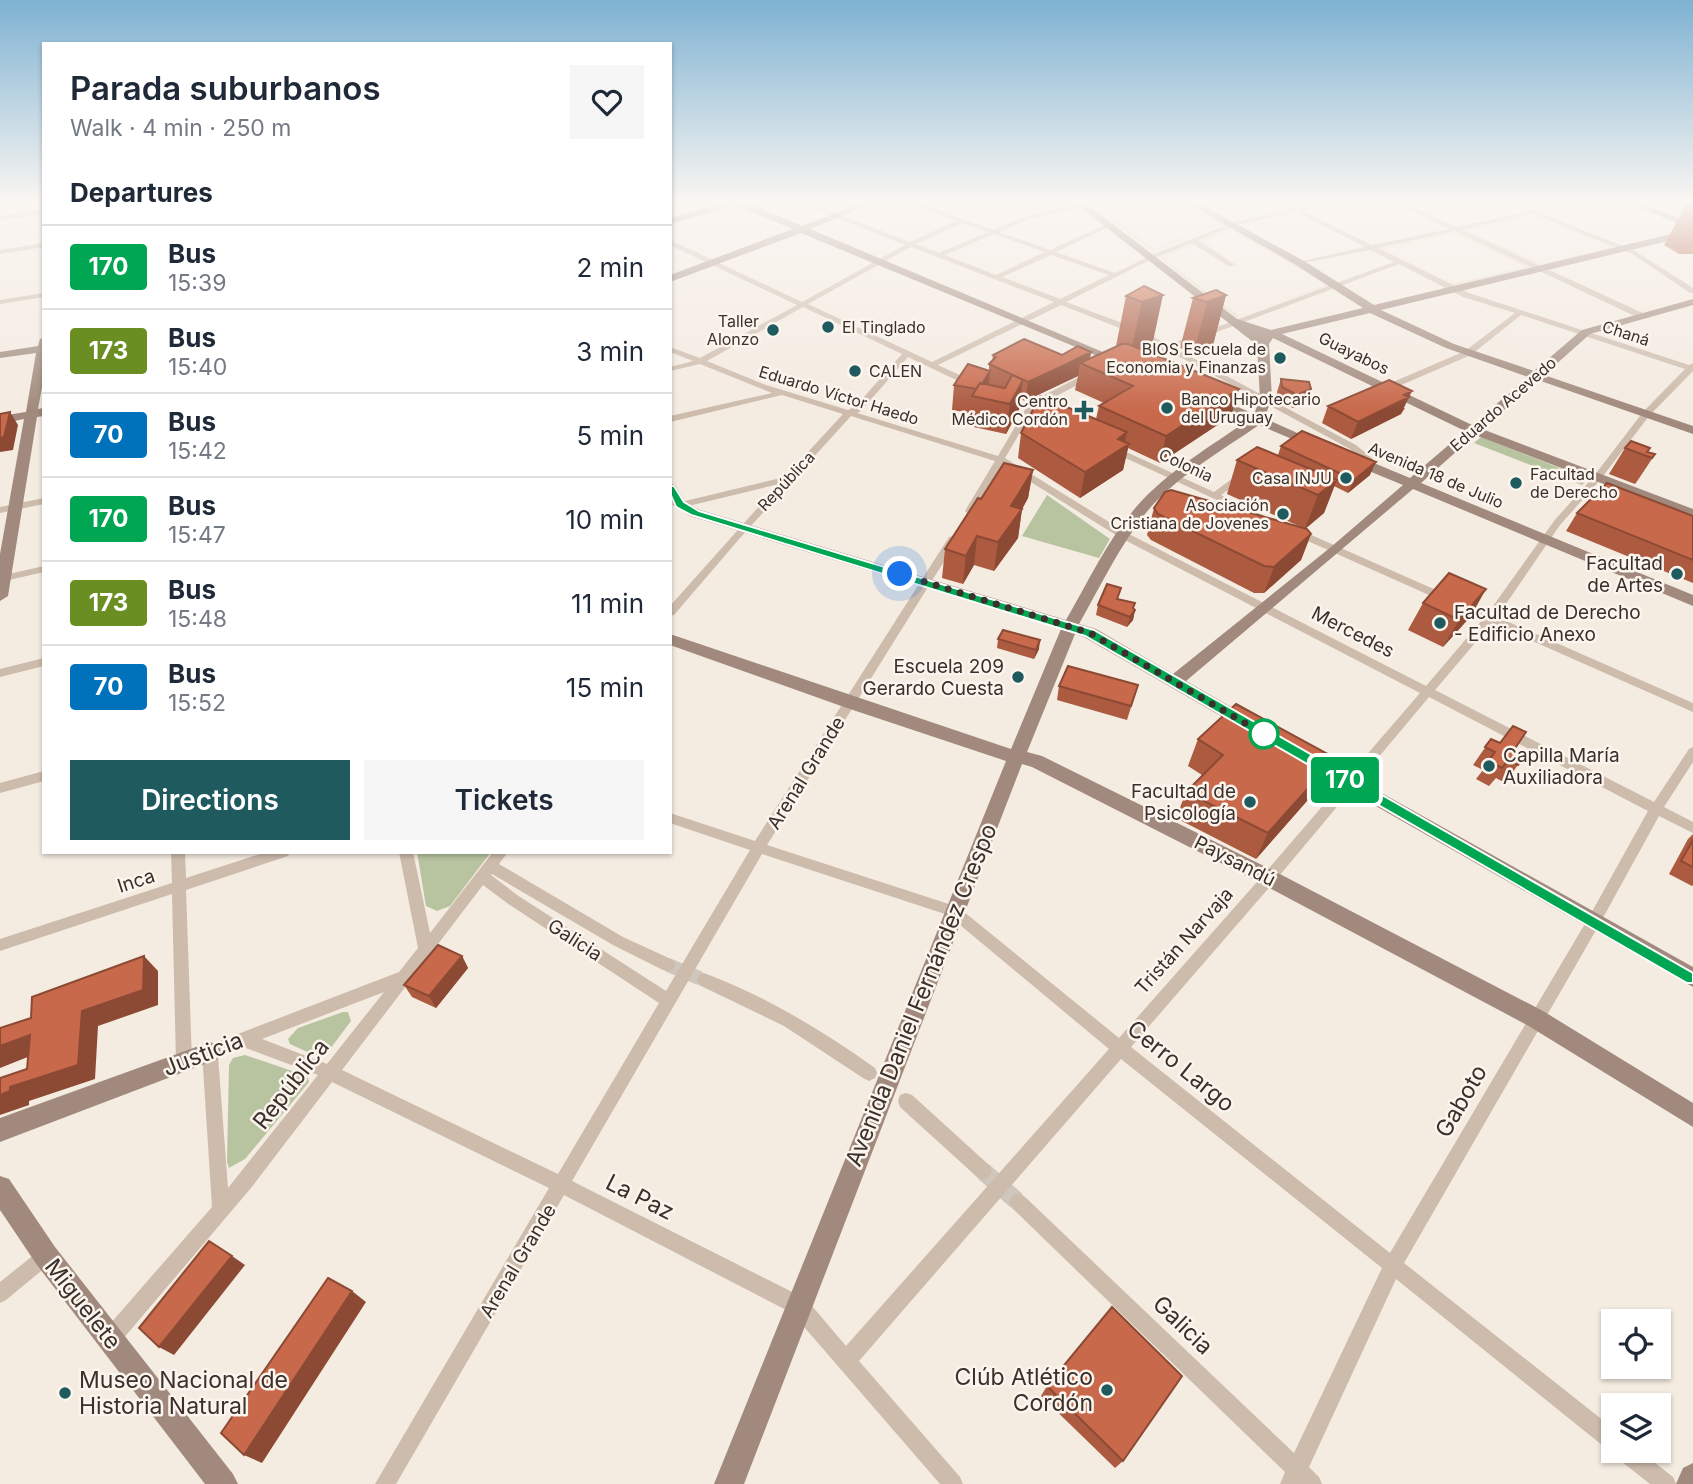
<!DOCTYPE html>
<html lang="en">
<head>
<meta charset="utf-8">
<style>
	:root { --surface:#fff; --page:#f6f6f7; --text:#1f2937; --muted:#747a83; --line:#e0e1e3; --accent:#1f5a5e }
	body { margin:0; font-family:Inter,sans-serif; background:var(--page); color:var(--text); height:100vh; display:flex; flex-direction:column; font-size:26px; white-space:nowrap }
	* { box-sizing:border-box; margin:0 }
	p { font-size:23px; color:var(--muted) }
	.icon { flex:none; width:38px; height:38px; fill:none; stroke:currentColor; stroke-width:2; stroke-linecap:round; stroke-linejoin:round }
	.map { position:relative; flex:1; overflow:hidden }
	.side { position:absolute; left:42px; top:42px; width:630px; height:812px; display:flex; flex-direction:column; background:var(--surface); border-radius:0px; box-shadow:0 2px 5px #0004 }
	.side>* { flex:none }
	.badge { padding:0 14px; border-radius:5px; font-size:24px; line-height:46px }
	.fabs { position:absolute; left:1601px; top:1309px; display:grid; gap:14px }
	.fabs a { display:grid; place-items:center; width:70px; height:70px; border-radius:0px; background:var(--surface); box-shadow:0 2px 5px #0004; font-size:35px }
	.you { position:absolute; width:35px; height:35px; margin:-18px; border:5px solid #fff; border-radius:50%; background:#1a73e8; box-shadow:0 0 0 10px #1a73e833 }
	.map>.badge { position:absolute; translate:-50% -50%; box-shadow:0 0 0 4px #fff }
	h2 { padding:0 28px; font-size:26px; line-height:63px }
	.round { display:grid; place-items:center; flex:none; width:74px; height:74px; border-radius:0px; background:var(--page) }
	.overview { display:flex; align-items:center; justify-content:space-between; height:119px; padding:0 28px }
	h1 { font-size:33px; font-weight:600; line-height:52px }
	.button { display:flex; gap:14px; margin-top:auto; padding:14px 28px }
	.button a { flex:1; height:80px; border-radius:0px; background:var(--accent); color:#fff; font-size:28px; font-weight:600; line-height:80px; text-align:center }
	.button a+a { background:var(--page); color:var(--text) }
	ul { padding:0; list-style:none }
	li { display:flex; align-items:center; gap:21px; height:84px; padding:0 28px; border-top:2px solid var(--line) }
	li div { flex:1 }
	li b { display:block; font-size:26px }
	li em { font-style:normal }
	li .badge { min-width:77px; font-weight:700; text-align:center }
	.map>svg:first-child { display:block }
</style>
</head>
<body>
<div class="map">
<svg width="1693" height="1484" viewBox="0 0 1693 1484">
	<rect width="100%" height="100%" fill="#f4ebe1"/>
	<path fill="#b8c4a0" d="M1481,437L1588,479L1582,485L1474,443Z
		M1047,495L1110,539L1099,558L1022,536Z
		M417,852H491L450,906L437,911L426,906Z
		M343,1012H348L351,1021L327,1053L314,1055L290,1044L288,1039L298,1028Z
		M245,1055L307,1076L309,1082L245,1159L229,1168L227,1162L229,1065L233,1058Z"/>
	<path fill="#ecdcc8" fill-rule="evenodd" d="M1115,203L1098,208L1154,249L1218,224L1183,203L1222,224L1153,251L1091,207Z
		M1533,215L1614,246L1616,247L1539,265L1463,231ZM1532,216L1583,236L1611,247L1540,264L1468,231Z
		M1231,229L1329,283V285L1236,318L1159,257L1194,243L1229,266L1234,265L1198,241ZM1230,230L1299,268L1325,285L1240,317L1166,261L1169,260L1164,256L1195,245L1228,267L1238,265L1202,242Z
		M1455,232L1530,266L1531,267L1453,286L1379,249ZM1451,234L1457,235L1526,267L1452,284L1383,250Z"/>
	<g fill="none" stroke-linecap="round" stroke-linejoin="round">
		<path stroke="#cfc6bd" stroke-width="14" stroke-dasharray="14 7" stroke-linecap="butt" d="M668,965L704,980"/>
		<path stroke="#cfc6bd" stroke-width="18" stroke-dasharray="18 9" stroke-linecap="butt" d="M983,1171L1018,1202"/>
		<path fill="#cdbbac" fill-rule="evenodd" d="M800,203H809L910,242L957,221L909,203H919L993,230C1027,215 1064,203 1102,203L1030,219L999,232L1050,250L1107,224H1111V226L1056,252L1115,273L1150,256L1234,222L1290,210L1279,203C1287,203 1290,207 1297,208C1304,209 1324,203 1334,203L1303,211L1372,245L1449,229L1396,203H1405L1456,227L1527,212L1507,203C1517,203 1525,210 1534,210C1545,211 1564,203 1579,203L1540,213L1635,251L1693,288V293H1690L1631,253L1533,214L1462,230L1645,314V318H1639L1455,231L1378,248L1469,293L1689,365L1693,363V371L1649,416L1600,480L1560,525L1497,617L1693,703V712L1492,623L1435,690L1654,802L1689,749L1693,747V762L1664,807L1693,822V833L1659,816L1599,925L1404,1263L1614,1429V1451H1640L1673,1477L1676,1484H1650L1617,1458L1614,1452L1607,1449L1396,1279L1309,1467L1319,1477L1322,1484H1280L1285,1472L1012,1208L1009,1202L1012,1196L1018,1193L1024,1196L1294,1453L1382,1268L1121,1059L859,1361L960,1477L963,1484H940L792,1313L564,1195L396,1484H375L549,1188L332,1082L251,1188L117,1346L110,1348L103,1346L101,1339L103,1332L212,1207L202,1052L204,1047L399,972L418,948L399,852H413L430,933L493,852H508L499,864L623,937L673,960L675,965L673,970L668,971L663,970L613,945L492,874L491,875L517,895L666,991L750,850L670,823V813L755,841L949,537L953,536L958,539L767,845L958,907L1119,1038L1264,874L1420,693L1119,537L1002,464L973,513H967L965,511L995,461L851,416L740,538L674,615L670,616V606L779,484L680,508L677,507V503L785,477L843,414L782,395L670,422V416L772,393L700,364L670,371V367L693,361L670,352V347L700,358L797,305L670,245V240L802,302L905,245ZM1296,212L1365,247L1298,262V264L1370,250L1394,262L1168,345L1141,330L1066,302L1154,258L1192,243L1229,266H1233V264L1198,240L1238,225ZM963,223L988,232L939,253L916,244ZM994,234L1045,252L996,275L945,255ZM911,247L1054,302L932,362L808,304ZM1051,255L1109,275L1060,299L1002,277ZM1399,264L1463,297L1515,313L1465,351L1379,388V392H1385L1471,355L1521,315L1685,369L1643,412L1594,476L1554,521L1488,613L1300,530H1292V534L1483,619L1426,686L1127,533L1005,458L1035,407L1093,377V373H1087L1029,403L998,456L857,413L861,411L908,357L971,387H977V383L938,365L1061,305L1135,334L1161,347L1133,357V361H1139L1167,350L1350,449L1367,463H1373V459L1356,445L1174,348ZM803,307L902,354L855,407L848,410L766,385L707,361ZM1429,697L1648,811L1589,917L1390,1253L1131,1047L1274,882ZM762,854L948,915L1109,1049L846,1346L806,1299L572,1181ZM483,885L507,903L659,1003L558,1174L342,1070ZM384,992L327,1064L262,1039ZM243,1047L318,1075L228,1188L218,1056Z
			M44,210V214L0,220V216Z
			M44,243V247L0,254V250Z
			M44,293V297L0,304V300Z
			M1111,445L1214,492L1240,473H1246V477L1221,495L1275,521L1270,524L1267,523L1108,450V446Z
			M44,498V504L0,513V507Z
			M44,566V572L0,582V576Z
			M44,658V666L0,677V669Z
			M44,771V781L0,793V783Z
			M171,852H185L186,878L266,852H290L288,856L186,890L192,1062L190,1067L184,1069L178,1067L176,1062L172,894L0,951V939L172,883Z
			M704,973C765,996 822,1030 875,1068L877,1073L875,1078L869,1081L863,1078L784,1026L699,985L697,980L699,975Z
			M906,1093L912,1095L989,1165L992,1171L989,1177L983,1180L977,1177L900,1107L898,1101L900,1095Z
			M46,1247L52,1250L55,1256L52,1262L6,1300L0,1303V1282L40,1250Z"/>
		<path fill="#a18a7d" fill-rule="evenodd" d="M722,203H747L802,226L862,203H875L810,229L1129,363L1119,365L801,233L670,282V275L793,229L735,205L670,224V218Z
			M1075,203H1085L1237,319L1271,330L1363,308L1296,265L1187,203H1198L1304,261L1374,305L1692,229L1628,203H1641L1693,224V235L1381,310L1454,344L1534,371L1582,330L1693,299V305L1590,334L1544,375L1693,426V434L1538,380L1482,429L1693,509V518L1475,435L1421,483L1693,595V606L1413,489L1186,681L1252,719L1255,723L1252,727H1240L1084,637L1075,634L1027,752L1042,756L1276,872L1543,1011L1693,1103V1127L1527,1025L1262,884L1032,767L1022,764L744,1484H714L1006,761L844,707L670,645V634L1011,749L1061,629L690,516L673,505L670,484L675,485L685,502L700,510L1066,620C1088,582 1108,539 1137,506C1168,471 1210,447 1248,420L1209,404V398H1217L1254,414L1260,399L1257,345ZM1370,313L1446,348L1528,377L1472,425L1282,334ZM1273,338L1465,431L1410,478L1357,456H1347V462L1403,485L1331,547L1173,674L1096,629L1079,624C1100,587 1119,547 1145,514C1175,477 1220,452 1259,425L1311,447L1322,444L1264,418L1272,399L1269,344Z
			M44,338V376L38,409L44,408V416L37,417L8,596L0,601V554L24,419L0,424V416L26,412L36,353L0,358V352L38,346L40,339Z
			M1310,753L1693,967V987L1304,765L1301,760L1304,755Z
			M210,1042L218,1045L221,1052L218,1059L0,1142V1118Z
			M0,1176L9,1179L55,1247L233,1474L238,1484H205L37,1265L0,1210Z
			M1693,1463V1484H1676L1683,1468Z"/>
	</g>
	<path fill="#ac5a40" d="M1687,203H1693V254H1679L1664,245Z
		M1144,286L1152,346L1140,349L1239,389L1231,416L1160,463L1128,448L1123,470L1080,498L1018,458L1021,433L1096,419L1099,406L1104,403L1075,390L1078,376L1025,401L1020,399L1019,410L1006,434L969,426L970,413L952,410L954,385L989,370V364L992,361L993,355H1062L1091,352L1090,359L1116,346L1126,296Z
		M1226,295L1213,345L1194,352L1180,348L1193,298Z
		M1281,379L1307,402L1293,408L1278,400L1277,392Z
		M1328,406L1405,408L1401,414L1351,439L1322,423Z
		M1281,446L1370,475L1348,493L1334,486L1324,513L1305,529L1311,534L1301,560L1264,593H1254L1151,540L1147,535L1154,508L1301,527L1227,494L1237,460L1278,455Z
		M1625,448L1648,452L1655,454L1635,484L1609,474Z
		M1033,470L1028,498L1022,509L1018,538L994,571L974,565L963,584L942,578L945,549L981,499Z
		M1577,513L1693,516V583L1566,531Z
		M1118,599L1135,610L1133,620L1127,627L1096,615L1098,605Z
		M1423,603L1471,616L1443,647L1408,630Z
		M998,639L1039,649L1034,659L997,648Z
		M1138,685L1127,720L1057,700L1059,686Z
		M1198,739L1321,785L1256,859L1176,818L1186,792L1202,775L1188,766Z
		M1491,739L1525,755L1505,783L1496,778L1489,786L1476,779L1483,770L1473,765Z
		M1693,834V885L1692,886L1669,874L1688,839Z
		M462,956L468,968L436,1008L412,997L404,985Z
		M1047,1386L1123,1461L1115,1468L1041,1396Z"/>
	<path fill="#8c4a34" d="M1163,295L1152,346L1131,352L1142,302Z
		M1226,295L1213,345L1194,352L1207,302Z
		M1091,352L1088,367L1080,363L1078,376L1025,401L1028,382Z
		M990,371L988,395L979,390Z
		M1023,380L1019,410L1006,434L1010,404Z
		M1239,389L1231,416L1160,463L1166,436Z
		M1311,389L1307,402L1293,408L1297,395Z
		M1412,391L1401,414L1351,439L1358,422Z
		M10,412L18,425L13,450L0,452V438Z
		M1127,432L1124,447L1129,444L1123,470L1080,498L1085,472L1118,439Z
		M1655,454L1638,480L1635,484L1652,458Z
		M1376,462L1370,475L1348,493L1354,480Z
		M1033,470L1028,498L1021,511L1022,509L1018,538L994,571L998,542L1011,506Z
		M1337,480L1324,513L1305,529L1318,495Z
		M1311,534L1301,560L1264,593L1274,567Z
		M977,536L974,565L963,584L966,556Z
		M1486,589L1471,616L1443,647L1459,620Z
		M1135,603L1131,615L1135,610L1133,620L1127,627Z
		M1040,640L1039,649L1034,659L1036,650Z
		M1335,758L1321,785L1256,859L1268,833Z
		M144,956L158,971V1005L98,1026L95,1079L29,1101V1105L0,1115V1095L10,1087L82,1011Z
		M462,956L468,968L436,1008L429,996Z
		M30,1035L48,1049L0,1068V1046Z
		M232,1256L245,1265L174,1355L159,1347Z
		M352,1291L366,1302L262,1463L244,1455Z"/>
	<path fill="#c8694b" stroke="#8c4a34" stroke-width="2" d="M1144,286L1163,295L1142,302L1126,296Z
		M1216,290L1226,295L1207,302L1193,298Z
		M1024,339L1062,355L1078,346L1091,352L1065,365L1028,382L989,364L996,357L993,355Z
		M1122,344H1128L1239,389L1166,436L1099,406L1133,386L1080,363Z
		M968,364L990,371L982,384L980,383L976,389L954,385Z
		M1012,375L1023,380L1010,404L972,396L980,383L1005,388Z
		M1281,379L1309,382L1311,389L1297,395L1282,387Z
		M1389,380L1412,391L1404,395L1409,397L1358,422L1328,406Z
		M1040,396L1127,432L1118,439L1129,444L1085,472L1021,433Z
		M10,412L4,437L0,438V414Z
		M1302,431L1376,462L1354,480L1281,446Z
		M1631,441L1650,448L1647,452L1655,454L1652,458L1625,448Z
		M1257,447L1337,480L1318,495L1237,460Z
		M1004,463L1033,470L1011,506L1022,509L998,542L977,536L966,556L945,549L978,498L981,499Z
		M1607,483L1693,516V560L1577,513Z
		M1171,490L1307,529L1311,534L1274,567L1264,566L1158,514L1154,508L1165,492Z
		M1449,573L1486,589L1459,620L1423,603Z
		M1107,584L1121,588L1117,599L1135,603L1133,608L1135,610L1130,617L1098,605Z
		M1003,630L1040,640L1036,650L998,639Z
		M1068,666L1138,685L1131,706L1059,686Z
		M1236,704L1335,758L1268,833L1186,792L1223,755L1198,739Z
		M1513,726L1526,732L1514,750L1525,755L1518,765L1508,760L1502,768L1489,761L1495,752L1485,747L1491,739L1500,743Z
		M1693,840V867L1681,861Z
		M438,945L462,956L429,996L404,985Z
		M144,956L143,990L82,1011L78,1065L10,1087V1091L0,1095V1078L27,1069L30,1035L0,1046V1028L31,1018L32,997Z
		M209,1241L232,1256L159,1347L139,1328Z
		M328,1278L352,1291L244,1455L221,1433Z
		M1112,1307L1182,1376L1123,1461L1047,1386Z"/>
	<linearGradient id="sky" x2="0" y2="1"><stop stop-color="#7eb2d2"/><stop offset="0.49" stop-color="#faf6f2"/><stop offset="1" stop-color="#faf6f2" stop-opacity="0"/></linearGradient>
	<rect width="1693" height="411" fill="url(#sky)"/>
	<path fill="#00a651" stroke="#fff" stroke-width="2" d="M667,486H674L684,502L699,511L1094,630L1693,973V983H1687L1085,636L691,515L676,507Z"/>
	<g fill="none" stroke-linecap="round" stroke-linejoin="round">
		<path stroke="#3b302b" stroke-width="7" stroke-dasharray="0 12.6" d="M900,574L1090,633L1264,734"/>
	</g>
	<g fill="#1f5a5e" stroke="#fbf5ee" stroke-width="2.5">
		<circle cx="828" cy="327" r="7"/>
		<circle cx="773" cy="330" r="7"/>
		<circle cx="1280" cy="358" r="7"/>
		<circle cx="855" cy="371" r="7"/>
		<circle cx="1167" cy="408" r="7"/>
		<path d="M1080.5 399.5h7v7h7v7h-7v7h-7v-7h-7v-7h7z"/>
		<circle cx="1346" cy="478" r="7"/>
		<circle cx="1516" cy="483" r="7"/>
		<circle cx="1283" cy="514" r="7"/>
		<circle cx="1677" cy="574" r="7"/>
		<circle cx="1440" cy="623" r="7"/>
		<circle cx="1018" cy="677" r="7"/>
		<circle cx="1489" cy="766" r="7"/>
		<circle cx="1250" cy="802" r="7"/>
		<circle cx="1107" cy="1390" r="7"/>
		<circle cx="65" cy="1393" r="7"/>
	</g>
	<circle fill="#fff" stroke="#00a651" stroke-width="3.5" cx="1264" cy="734" r="14"/>
	<g text-anchor="middle" dominant-baseline="central" stroke-width="5" stroke-linejoin="round" paint-order="stroke">
		<g font-size="16" fill="#3b302b" stroke="#fbf5ee" text-anchor="end">
			<text x="759" y="321">Taller<tspan x="759" dy="18">Alonzo</tspan></text>
			<text x="842" y="327" text-anchor="start">El Tinglado</text>
			<text x="1266" y="349">BIOS Escuela de<tspan x="1266" dy="18">Economia y Finanzas</tspan></text>
			<text x="869" y="371" text-anchor="start">CALEN</text>
			<text x="1181" y="399" text-anchor="start">Banco Hipotecario<tspan x="1181" dy="18">del Uruguay</tspan></text>
			<text x="1068" y="401">Centro<tspan x="1068" dy="18">Médico Cordón</tspan></text>
			<text x="1530" y="474" text-anchor="start">Facultad<tspan x="1530" dy="18">de Derecho</tspan></text>
			<text x="1332" y="478">Casa INJU</text>
			<text x="1269" y="505">Asociación<tspan x="1269" dy="18">Cristiana de Jovenes</tspan></text>
		</g>
		<g font-size="16" fill="#3b302b" stroke="#fbf5ee">
			<text transform="translate(1626 333) rotate(18)">Chaná</text>
			<text transform="translate(1354 353) rotate(26)">Guayabos</text>
			<text transform="translate(839 395) rotate(17)">Eduardo Víctor Haedo</text>
			<text transform="translate(1503 404) rotate(-41)">Eduardo Acevedo</text>
			<text transform="translate(1186 465) rotate(25)">Colonia</text>
			<text transform="translate(1436 475) rotate(23)">Avenida 18 de Julio</text>
			<text transform="translate(786 481) rotate(-47)">República</text>
		</g>
		<g font-size="19" fill="#3b302b" stroke="#fbf5ee" text-anchor="end">
			<text x="1663" y="563">Facultad<tspan x="1663" dy="22">de Artes</tspan></text>
			<text x="1454" y="612" text-anchor="start">Facultad de Derecho<tspan x="1454" dy="22">- Edificio Anexo</tspan></text>
			<text x="1004" y="666">Escuela 209<tspan x="1004" dy="22">Gerardo Cuesta</tspan></text>
			<text x="1503" y="755" text-anchor="start">Capilla María<tspan x="1503" dy="22">Auxiliadora</tspan></text>
			<text x="1236" y="791">Facultad de<tspan x="1236" dy="22">Psicología</tspan></text>
		</g>
		<g font-size="19" fill="#3b302b" stroke="#fbf5ee">
			<text transform="translate(1353 632) rotate(27)">Mercedes</text>
			<text transform="translate(806 773) rotate(-58)">Arenal Grande</text>
			<text transform="translate(1235 861) rotate(27)">Paysandú</text>
			<text transform="translate(136 881) rotate(-18)">Inca</text>
			<text transform="translate(575 940) rotate(33)">Galicia</text>
			<text transform="translate(1184 941) rotate(-48)">Tristán Narvaja</text>
			<text transform="translate(518 1261) rotate(-59)">Arenal Grande</text>
		</g>
		<g font-size="23" fill="#3b302b" stroke="#fbf5ee">
			<text transform="translate(921 995) rotate(-68)">Avenida Daniel Fernández Crespo</text>
			<text transform="translate(203 1054) rotate(-21)">Justicia</text>
			<text transform="translate(1181 1066) rotate(39)">Cerro Largo</text>
			<text transform="translate(291 1084) rotate(-52)">República</text>
			<text transform="translate(1461 1101) rotate(-60)">Gaboto</text>
			<text transform="translate(640 1197) rotate(27)">La Paz</text>
			<text transform="translate(83 1304) rotate(52)">Miguelete</text>
			<text transform="translate(1183 1325) rotate(44)">Galicia</text>
		</g>
		<g font-size="23" fill="#3b302b" stroke="#fbf5ee" text-anchor="end">
			<text x="1093" y="1377">Clúb Atlético<tspan x="1093" dy="26">Cordón</tspan></text>
			<text x="79" y="1380" text-anchor="start">Museo Nacional de<tspan x="79" dy="26">Historia Natural</tspan></text>
		</g>
	</g>
</svg>
<div class="fabs">
<a><svg class="icon" aria-label="locate" viewBox="0 0 24 24"><circle cx="12" cy="12" r="6"/><path d="M12 2v4M12 18v4M2 12h4M18 12h4"/></svg></a>
<a><svg class="icon" aria-label="layers" viewBox="0 0 24 24"><path d="M12 4l9 5-9 5-9-5zM3 14l9 5 9-5"/></svg></a>
</div>
<div class="you" style="left:900px;top:574px"></div>
<b class="badge" style="left:1345px;top:780px;background:#00a651;color:#fff">170</b>
<section class="side">
<div class="overview"><div><h1>Parada suburbanos</h1><p>Walk · 4 min · 250 m</p></div><a class="round"><svg class="icon" aria-label="heart" viewBox="0 0 24 24"><path d="M12 20l-8-8c-3-5 5-10 8-4 3-6 11-1 8 4z"/></svg></a></div>
<h2>Departures</h2>
<ul>
<li><span class="badge" style="background:#00a651;color:#fff">170</span><div><b>Bus</b><p>15:39</p></div><em>2 min</em></li>
<li><span class="badge" style="background:#6b8e23;color:#fff">173</span><div><b>Bus</b><p>15:40</p></div><em>3 min</em></li>
<li><span class="badge" style="background:#0072bc;color:#fff">70</span><div><b>Bus</b><p>15:42</p></div><em>5 min</em></li>
<li><span class="badge" style="background:#00a651;color:#fff">170</span><div><b>Bus</b><p>15:47</p></div><em>10 min</em></li>
<li><span class="badge" style="background:#6b8e23;color:#fff">173</span><div><b>Bus</b><p>15:48</p></div><em>11 min</em></li>
<li><span class="badge" style="background:#0072bc;color:#fff">70</span><div><b>Bus</b><p>15:52</p></div><em>15 min</em></li>
</ul>
<div class="button"><a>Directions</a><a>Tickets</a></div>
</section>
</div>
</body>
</html>
